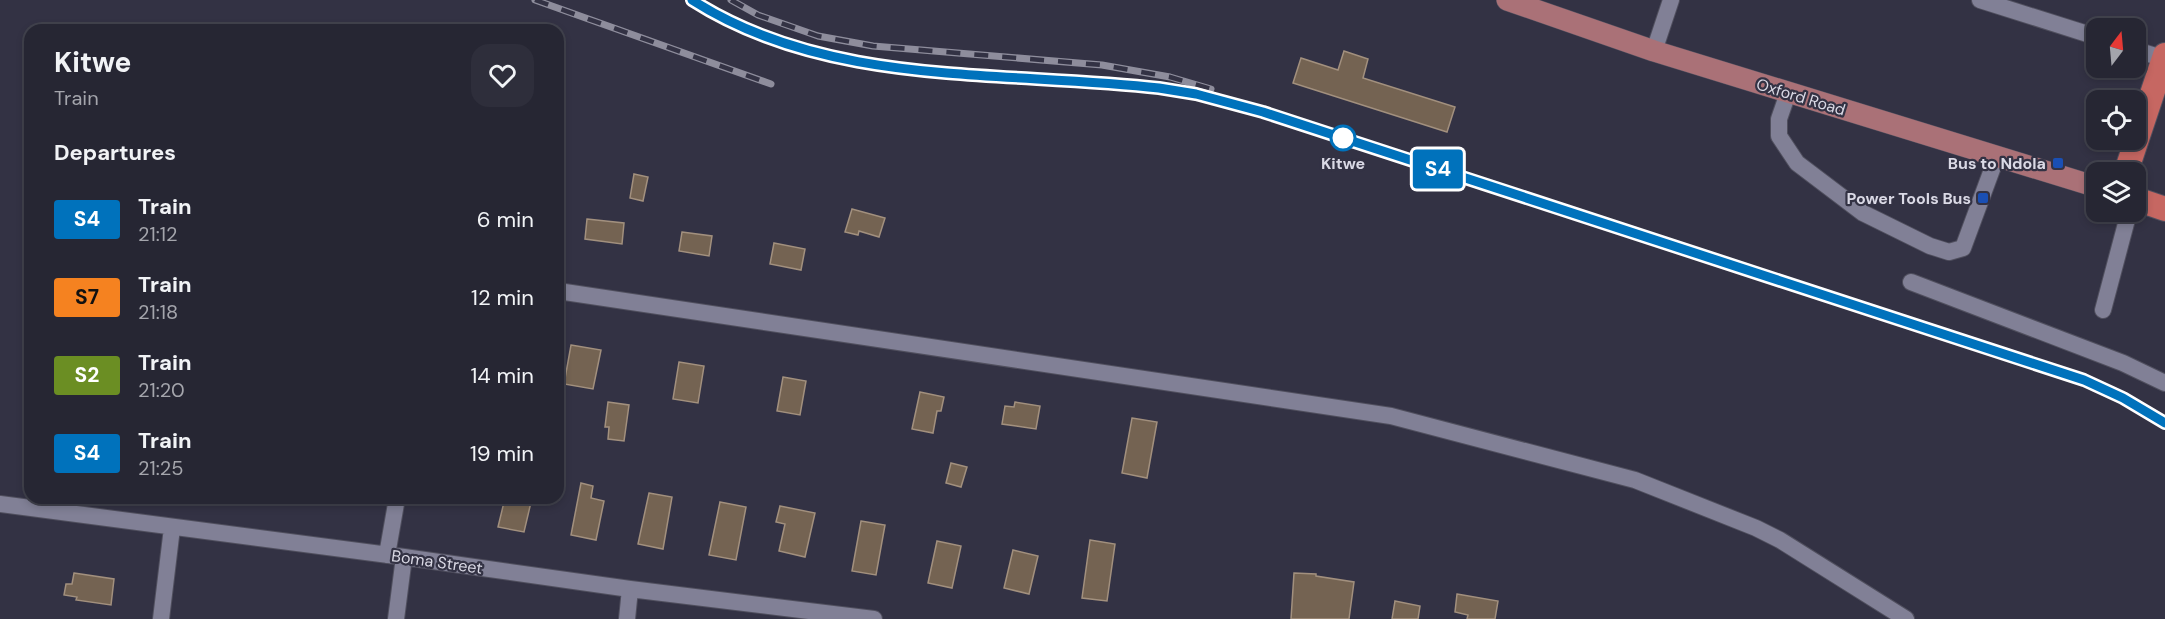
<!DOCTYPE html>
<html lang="en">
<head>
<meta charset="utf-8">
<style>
	:root { --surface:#262633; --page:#2e2e3b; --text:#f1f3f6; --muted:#a4a5ac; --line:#42434e }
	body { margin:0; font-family:"DM Sans",sans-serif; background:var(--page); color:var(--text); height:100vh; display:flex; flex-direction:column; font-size:22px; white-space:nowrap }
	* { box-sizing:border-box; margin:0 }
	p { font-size:20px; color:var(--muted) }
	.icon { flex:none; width:33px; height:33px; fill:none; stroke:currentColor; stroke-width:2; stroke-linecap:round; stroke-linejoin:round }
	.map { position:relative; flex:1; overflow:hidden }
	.panel { position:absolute; left:24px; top:24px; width:540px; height:480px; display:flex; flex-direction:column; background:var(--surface); border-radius:18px; box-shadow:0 3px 9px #0003,0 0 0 2px var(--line) }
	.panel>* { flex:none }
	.badge { padding:0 12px; border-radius:4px; font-size:21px; line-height:39px }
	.needle { width:39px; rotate:16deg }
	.fabs { position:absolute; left:2086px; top:18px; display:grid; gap:12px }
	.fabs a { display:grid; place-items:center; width:60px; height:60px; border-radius:12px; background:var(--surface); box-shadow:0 3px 9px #0003,0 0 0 2px var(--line); font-size:30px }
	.map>.badge { position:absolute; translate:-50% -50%; box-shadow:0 0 0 3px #fff }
	h2 { padding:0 30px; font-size:22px; line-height:54px }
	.round { display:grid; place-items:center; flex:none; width:63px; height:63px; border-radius:18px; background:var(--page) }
	.head { display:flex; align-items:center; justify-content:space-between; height:102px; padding:0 30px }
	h1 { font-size:28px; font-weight:700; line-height:45px }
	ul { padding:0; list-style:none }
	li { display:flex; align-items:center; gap:18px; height:78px; padding:0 30px }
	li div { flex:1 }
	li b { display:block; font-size:22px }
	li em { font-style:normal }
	li .badge { min-width:66px; font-weight:700; text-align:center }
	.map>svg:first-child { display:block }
</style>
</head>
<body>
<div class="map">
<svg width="2165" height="619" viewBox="0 0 2165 619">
	<rect width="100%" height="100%" fill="#333244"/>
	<path fill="#746352" stroke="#a2907e" stroke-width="1.5" d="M1344,51L1368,59L1363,78L1455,107L1447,132L1293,83L1301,58L1338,70Z
		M634,174L648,177L643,201L630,198Z
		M852,209L885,218L879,237L859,231L858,235L845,232Z
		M587,219L624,223L622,244L585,239Z
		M682,232L712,236L709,256L679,251Z
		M774,243L805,249L801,270L770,264Z
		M571,345L601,350L593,389L564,384Z
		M679,362L704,366L698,403L673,399Z
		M783,377L806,381L800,415L777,411Z
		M920,392L944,397L941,411H937L933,433L912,429Z
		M608,402L629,405L624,441L608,439L609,427H605Z
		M1015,402L1040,406L1036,429L1002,424L1005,406L1014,407Z
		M1132,418L1157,422L1147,478L1122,473Z
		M951,463L967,467L961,487L946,483Z
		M581,483L593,486L591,498L604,501L596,540L571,535Z
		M649,493L672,497L663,549L638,544Z
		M505,498H532L524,532L498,527Z
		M720,502L746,507L736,560L709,555Z
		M780,506L815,513L805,557L779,551L785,524L776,522Z
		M861,521L885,525L876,575L852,571Z
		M1090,540L1115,544L1107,601L1082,598Z
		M937,541L961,546L952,588L928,583Z
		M1013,550L1038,556L1029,594L1004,588Z
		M74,573L114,579L111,605L76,600L77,597L64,595L66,584H72Z
		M1294,573L1316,574V576L1354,582L1349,619H1291Z
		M1457,594L1498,601L1495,619H1467L1468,615L1455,612Z
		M1395,601L1420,606L1418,619H1392Z"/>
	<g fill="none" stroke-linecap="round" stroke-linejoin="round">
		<defs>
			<path id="minor" d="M1980,0L2097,37
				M2136,50L2165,59
				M1654,51L1671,0
				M1788,93L1779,119V136L1797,163L1863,213L1930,246L1949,252L1963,248L1997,156
				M1911,282L2123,363L2165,383
				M558,291L1391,416L1635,480L1756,528L1780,540L1906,619
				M2103,310L2129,212
				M0,504L404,557L630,589L874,619
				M387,555L397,498
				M161,619L172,528
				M396,619L404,557
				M627,619L630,589"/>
			<path id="major" d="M1507,0L1654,51L2097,187"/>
			<path id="highway" d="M2126,172L2165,55
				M2136,199L2165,209"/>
		</defs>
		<use href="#minor" stroke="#504f5e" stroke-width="18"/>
		<use href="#major" stroke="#504f5e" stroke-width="22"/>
		<use href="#highway" stroke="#504f5e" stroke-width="26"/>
		<use href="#minor" stroke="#818096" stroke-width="16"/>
		<use href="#major" stroke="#aa7177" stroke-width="21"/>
		<use href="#highway" stroke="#c66762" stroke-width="24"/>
		<defs>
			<path id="rail" d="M535,0L771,84
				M692,0C828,88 1004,71 1159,88L1196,94L1262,112L2084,379L2123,398L2165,423
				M731,0L758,15L818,36L873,46L1102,65L1170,77L1211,89"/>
		</defs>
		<use href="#rail" stroke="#8e8d9c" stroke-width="7"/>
		<use href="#rail" stroke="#333244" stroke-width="4.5" stroke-dasharray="14" stroke-linecap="butt"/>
	</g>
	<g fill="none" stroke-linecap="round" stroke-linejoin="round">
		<defs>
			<path id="line" d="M692,0C829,88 1003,70 1159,88L1196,94L1263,112L2084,380L2123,398L2165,423"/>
		</defs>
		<use href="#line" stroke="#fff" stroke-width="14"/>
		<use href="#line" stroke="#0072bc" stroke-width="9"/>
	</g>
	<circle fill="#fff" stroke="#0072bc" stroke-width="3" cx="1343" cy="138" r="12"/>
	<g fill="#1a4fb4" stroke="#333244" stroke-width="2">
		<rect x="2052" y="157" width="12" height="12" rx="3"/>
		<rect x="1977" y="192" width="12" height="12" rx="3"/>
	</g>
	<g text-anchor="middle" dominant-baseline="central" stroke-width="4.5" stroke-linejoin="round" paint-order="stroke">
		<g font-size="16" fill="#dad9e5" stroke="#333244">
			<text transform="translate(1801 97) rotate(17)">Oxford Road</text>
			<text transform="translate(437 562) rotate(8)">Boma Street</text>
		</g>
		<g font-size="16" font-weight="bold" fill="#dad9e5" stroke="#333244">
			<text x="1343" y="163">Kitwe</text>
		</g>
		<g font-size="16" font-weight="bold" fill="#dad9e5" stroke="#333244" text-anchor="end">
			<text x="2046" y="163">Bus to Ndola</text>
			<text x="1971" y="198">Power Tools Bus</text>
		</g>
	</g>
</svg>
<div class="fabs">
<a><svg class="needle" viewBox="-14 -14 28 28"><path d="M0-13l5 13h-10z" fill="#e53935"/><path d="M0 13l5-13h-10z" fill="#a4a5ac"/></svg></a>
<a><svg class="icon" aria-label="locate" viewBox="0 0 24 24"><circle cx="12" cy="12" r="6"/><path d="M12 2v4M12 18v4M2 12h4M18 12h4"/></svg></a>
<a><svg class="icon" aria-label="layers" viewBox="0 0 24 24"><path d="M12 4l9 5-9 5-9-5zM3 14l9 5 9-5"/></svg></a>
</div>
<b class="badge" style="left:1438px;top:169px;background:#0072bc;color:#fff">S4</b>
<section class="panel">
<div class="head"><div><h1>Kitwe</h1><p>Train</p></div><a class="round"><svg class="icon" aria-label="heart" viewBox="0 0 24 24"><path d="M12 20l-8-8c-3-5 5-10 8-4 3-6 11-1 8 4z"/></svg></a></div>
<h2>Departures</h2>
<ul>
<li><span class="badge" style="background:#0072bc;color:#fff">S4</span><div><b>Train</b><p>21:12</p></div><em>6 min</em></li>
<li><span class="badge" style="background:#f58220;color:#111">S7</span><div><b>Train</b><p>21:18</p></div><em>12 min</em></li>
<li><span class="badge" style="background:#6b8e23;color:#fff">S2</span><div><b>Train</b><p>21:20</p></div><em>14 min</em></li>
<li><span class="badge" style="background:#0072bc;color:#fff">S4</span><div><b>Train</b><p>21:25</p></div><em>19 min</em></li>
</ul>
</section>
</div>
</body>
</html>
